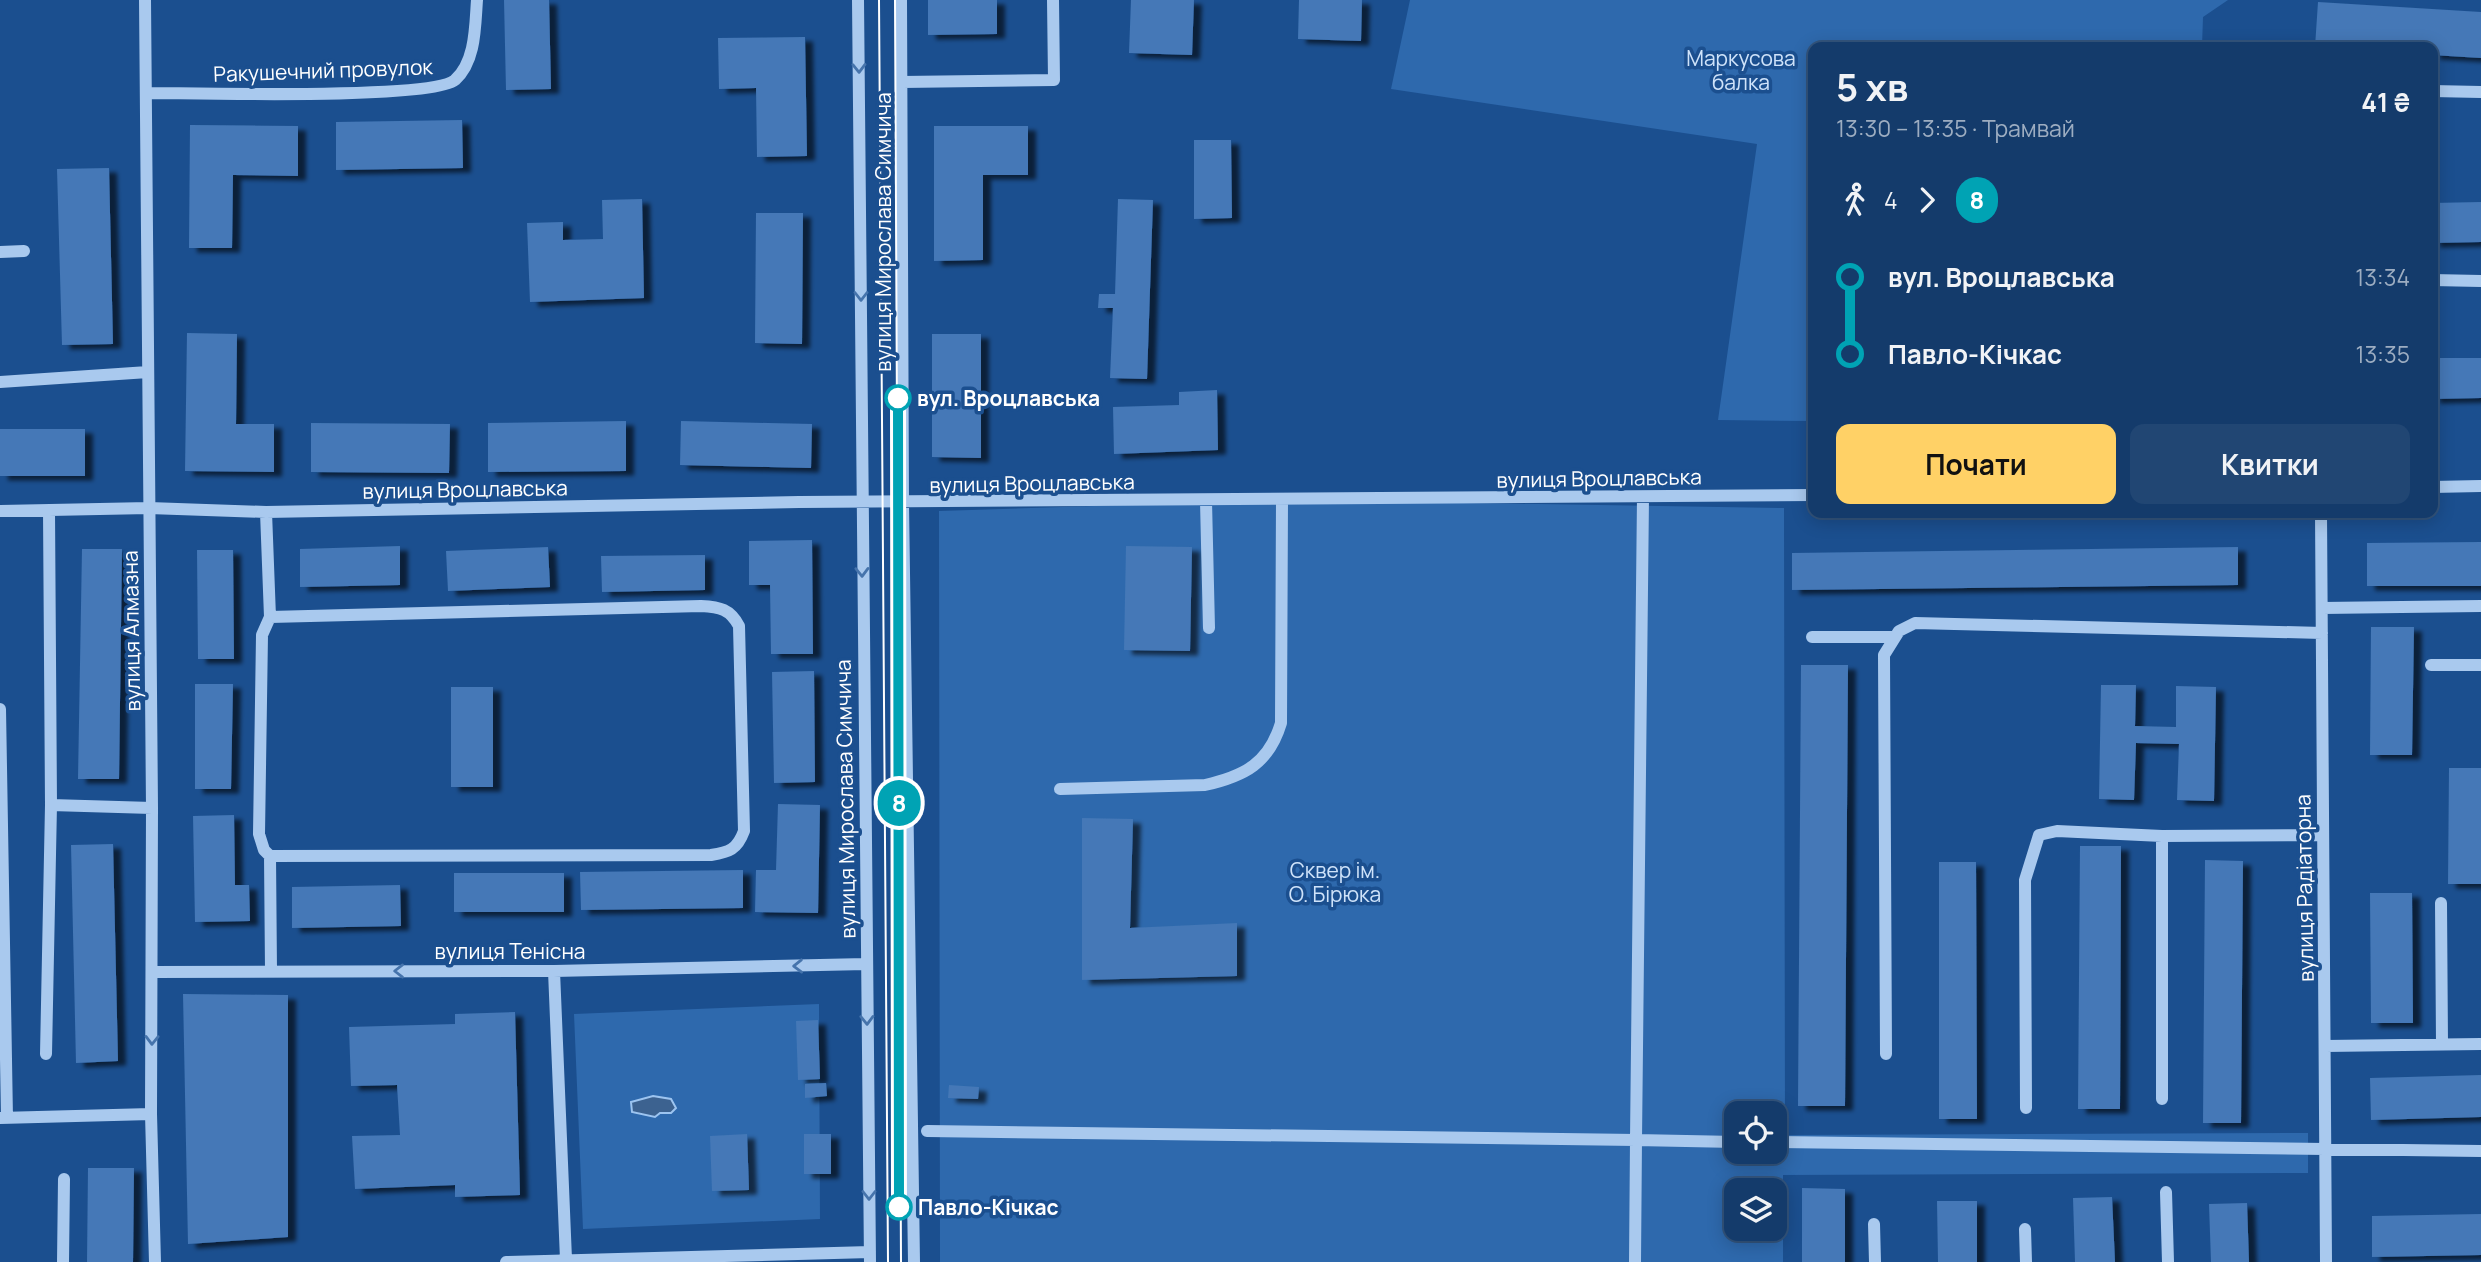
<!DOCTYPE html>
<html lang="uk">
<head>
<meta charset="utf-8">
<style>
	:root { --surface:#143b6b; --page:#214673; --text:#f1f3f6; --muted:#9dadc1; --line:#33557e; --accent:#ffd166 }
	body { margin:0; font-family:Manrope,sans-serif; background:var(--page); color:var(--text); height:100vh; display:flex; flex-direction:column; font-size:26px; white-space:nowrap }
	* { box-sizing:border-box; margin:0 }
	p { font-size:23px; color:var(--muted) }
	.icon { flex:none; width:38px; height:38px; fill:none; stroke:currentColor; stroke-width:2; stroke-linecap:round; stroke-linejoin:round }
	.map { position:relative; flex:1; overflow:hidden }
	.side { position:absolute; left:1808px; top:42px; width:630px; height:476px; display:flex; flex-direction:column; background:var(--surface); border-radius:14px; box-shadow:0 4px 18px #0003,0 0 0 2px var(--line) }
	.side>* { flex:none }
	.badge { padding:0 14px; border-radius:23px; font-size:24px; line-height:46px }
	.controls { position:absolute; left:1724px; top:1101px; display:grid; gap:14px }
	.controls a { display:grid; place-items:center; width:63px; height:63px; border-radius:14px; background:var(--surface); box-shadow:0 4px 18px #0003,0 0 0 2px var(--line); font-size:35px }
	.map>.badge { position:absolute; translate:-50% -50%; box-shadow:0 0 0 4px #fff }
	.legs { display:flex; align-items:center; gap:10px; height:77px; padding:0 28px; font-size:23px }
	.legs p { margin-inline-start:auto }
	.head { display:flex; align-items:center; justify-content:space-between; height:119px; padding:0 28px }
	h1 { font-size:38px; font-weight:700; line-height:52px }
	.action { display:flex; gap:14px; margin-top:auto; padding:14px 28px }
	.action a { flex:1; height:80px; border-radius:14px; background:var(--accent); color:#111; font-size:28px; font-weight:700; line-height:80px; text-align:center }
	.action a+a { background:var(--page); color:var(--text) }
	ul { padding:0 28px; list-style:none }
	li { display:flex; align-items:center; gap:24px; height:77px; font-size:26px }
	li i { display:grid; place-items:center; width:10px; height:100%; margin:0 9px; background:currentColor }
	li i::after { content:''; width:18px; height:18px; margin:-9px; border:5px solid; border-radius:50%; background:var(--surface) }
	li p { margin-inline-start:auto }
	li:first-child i { background:linear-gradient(#0000 50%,currentColor 0) }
	li:last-child i { background:linear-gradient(currentColor 50%,#0000 0) }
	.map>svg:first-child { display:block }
</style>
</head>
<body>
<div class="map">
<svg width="2481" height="1262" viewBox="0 0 2481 1262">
	<defs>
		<filter id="shadow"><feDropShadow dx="8" dy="4.5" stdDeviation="2" flood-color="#0009"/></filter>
	</defs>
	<rect width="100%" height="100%" fill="#1b4f8f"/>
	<path fill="#2e69ad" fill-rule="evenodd" d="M1410,0H2228L2203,17L2202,47H1813V421L1718,420L1757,144L1391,89Z
		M1282,500L1784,508L1785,1135L2308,1133V1173L1783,1175V1262H940L939,511ZM1736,1113H1774V1152H1736ZM1736,1190H1774V1228H1736Z
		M819,1004L820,1219L583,1229L574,1014Z"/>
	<path fill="#3c6290" stroke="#9cc4f0" stroke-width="2" d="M653,1096L671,1099L676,1108L671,1113H660L655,1117L632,1112L631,1102Z"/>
	<path fill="#4478b7" filter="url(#shadow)" d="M504,0H549L551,89L506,90Z
		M928,0H997V34L928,35Z
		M1131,0H1194L1192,55L1129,53Z
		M1299,0H1362L1361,41L1298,39Z
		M2318,2L2481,12V58L2432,55V47H2315Z
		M805,37L807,156L757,157L756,88L719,89L718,38Z
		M462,120L463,168L336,170V122Z
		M190,125L298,126V176L233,175L232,248H189Z
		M934,126H1028V175H983V260L934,261Z
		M1194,140H1231L1232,218L1194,219Z
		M109,168L113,344L62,345L57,169Z
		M642,199L644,298L530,302L527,223L563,222V240L603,239L602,200Z
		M1118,199L1153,200L1147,379L1110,378L1113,308H1098L1099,294H1115Z
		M2481,202V242L2432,243V203Z
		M756,213H803L802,344L755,343Z
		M187,333L237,334L236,424H274V472L185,471Z
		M932,334H981V458L932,457Z
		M2432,358H2481V398L2432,399Z
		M1217,390L1218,450L1114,454L1113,407L1179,405V392Z
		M626,421V471L488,472V423Z
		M681,421L812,424L811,468L680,465Z
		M311,423L450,424L449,473L311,472Z
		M0,429H85V476H0Z
		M812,540L813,654H771L770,585H749V541Z
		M2481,542V586H2367V543Z
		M400,546V585L300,587V549Z
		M1126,546L1192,547L1190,651L1124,650Z
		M548,547L550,587L448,591L446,551Z
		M2238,547V585L1792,590V553Z
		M82,549H122L119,779H78Z
		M197,550H233L234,659H198Z
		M705,555V590L602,592L601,556Z
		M2371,627H2414L2412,755H2370Z
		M1801,665H1848L1845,1106H1798Z
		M814,671L815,782L774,783L772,672Z
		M195,684H233L231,789H195Z
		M2101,685H2136L2135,726L2176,727V686L2216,687L2214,801L2177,800L2179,744L2136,743L2134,800L2099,799Z
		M451,687H493V787H451Z
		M2449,768H2481V884H2448Z
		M778,804L820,805L818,913L755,912L756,870H776Z
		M234,815L235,885H249L250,921L195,922L193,816Z
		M1082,818L1133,819L1130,928L1237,923V976L1082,980Z
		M113,844L118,1061L76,1063L71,845Z
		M2080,846H2121L2120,1109H2078Z
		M2205,860L2243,861L2241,1123H2203Z
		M1939,862H1976L1977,1119H1939Z
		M743,870V908L581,910L580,872Z
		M454,873H564V912H454Z
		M400,885L401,926L292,928V887Z
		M2370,893H2412L2413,1023H2371Z
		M183,994L288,995V1237L188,1244Z
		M515,1012L520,1195L455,1197V1185L355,1189L352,1136L400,1135L397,1085L351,1086L349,1027L455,1024V1014Z
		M818,1020L820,1079L798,1080L796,1021Z
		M2481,1075V1117L2371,1120L2370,1078Z
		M826,1083L827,1096L805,1098V1084Z
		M949,1085L979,1087L978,1099L948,1098Z
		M747,1134L749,1190L712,1191L710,1136Z
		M804,1134H831V1174H804Z
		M88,1168H134L133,1262H87Z
		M1802,1188L1845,1189V1262H1802Z
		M2112,1197L2115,1262H2075L2073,1198Z
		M1937,1201H1977V1262H1938Z
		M2247,1203L2249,1262H2211L2209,1204Z
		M2481,1214V1255L2372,1257V1216Z"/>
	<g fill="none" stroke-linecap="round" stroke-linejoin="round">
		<path stroke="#a9c9ee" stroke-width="12" d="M145,0L152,808L151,1114L155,1262
			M858,0L870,1262
			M901,0L903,504L914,1262
			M902,82L1054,80L1053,0
			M2432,91L2481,92
			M146,93C192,93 431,100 455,80C476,61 475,26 477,0
			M0,252L24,251
			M2432,280L2481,281
			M0,382L148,372
			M2432,487L2481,486
			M1643,497L1636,1140L1736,1142
			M1206,501L1209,628
			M0,511L149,508L266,512L799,502L1813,495
			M266,512L270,617
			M2321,513L2326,1262
			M2322,608L2481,606
			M1812,637H1894
			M2431,665H2481
			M0,709L7,1118
			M1060,789L1205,785C1245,776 1269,763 1281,723L1282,500
			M51,805L152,808
			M270,856L711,855C729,852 737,850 744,831L739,626C730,609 720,607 701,606L270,617L262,635L259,834L264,850L270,856L271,971
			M2441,903L2442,1044
			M554,971L566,1259
			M153,972L554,971L866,964
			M2325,1046L2481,1044
			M46,1054L51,805L49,511
			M1886,1054L1884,655L1899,631L1915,623L2322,633
			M2162,1099V836
			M2026,1108L2025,880L2039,835L2057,831L2162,836L2323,835
			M0,1118L151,1114
			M927,1131L1636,1140L1635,1262
			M1774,1142L2481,1151
			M2166,1192L2168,1262
			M1874,1224L1875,1262
			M2025,1229L2026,1262
			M63,1262L64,1179
			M506,1262L870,1252"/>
		<path stroke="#fff" stroke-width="2" d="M879,0L888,1262
			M895,0L901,1262"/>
	</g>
	<defs><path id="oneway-chevron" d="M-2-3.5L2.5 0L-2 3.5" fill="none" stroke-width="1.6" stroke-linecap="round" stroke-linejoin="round" transform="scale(1.75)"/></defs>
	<g stroke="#4674ac">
		<use href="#oneway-chevron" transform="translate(859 68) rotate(89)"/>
		<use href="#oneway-chevron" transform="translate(861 296) rotate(90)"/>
		<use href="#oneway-chevron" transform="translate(862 572) rotate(89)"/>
		<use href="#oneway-chevron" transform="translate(798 966) rotate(179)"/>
		<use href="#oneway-chevron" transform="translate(399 971) rotate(-180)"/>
		<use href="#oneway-chevron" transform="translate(867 1020) rotate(89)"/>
		<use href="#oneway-chevron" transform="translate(152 1040) rotate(91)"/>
		<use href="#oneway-chevron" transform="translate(869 1195) rotate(90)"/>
	</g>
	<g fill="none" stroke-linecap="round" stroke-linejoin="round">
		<defs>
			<path id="line-1" d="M898,398L899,1207"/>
		</defs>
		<use href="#line-1" stroke="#fff" stroke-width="16"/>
		<use href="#line-1" stroke="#00a3b4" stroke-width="10"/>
	</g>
	<g fill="#fff" stroke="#00a3b4" stroke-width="3.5">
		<circle cx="898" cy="398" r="12"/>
		<circle cx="899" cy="1207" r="12"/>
	</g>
	<g text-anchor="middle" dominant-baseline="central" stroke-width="7" stroke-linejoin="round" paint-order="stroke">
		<g font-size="21" fill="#cfe3fa" stroke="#1b4f8f">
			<text x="1741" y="58">Маркусова<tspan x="1741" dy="24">балка</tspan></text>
			<text x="1335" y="870">Сквер ім.<tspan x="1335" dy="24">О. Бірюка</tspan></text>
		</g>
		<g font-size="21" fill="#fff" stroke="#1b4f8f">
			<text transform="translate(323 70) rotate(-2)">Ракушечний провулок</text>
			<text transform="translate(883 232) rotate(-90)">вулиця Мирослава Симчича</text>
			<text transform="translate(1599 478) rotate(-1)">вулиця Вроцлавська</text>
			<text transform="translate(1032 483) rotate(-1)">вулиця Вроцлавська</text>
			<text transform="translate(465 489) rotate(-1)">вулиця Вроцлавська</text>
			<text transform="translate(131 631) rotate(-91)">вулиця Алмазна</text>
			<text transform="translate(845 799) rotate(-91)">вулиця Мирослава Симчича</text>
			<text transform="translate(2304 888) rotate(-91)">вулиця Радіаторна</text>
			<text x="510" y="951">вулиця Тенісна</text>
		</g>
		<g font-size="21" font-weight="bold" fill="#fff" stroke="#1b4f8f" text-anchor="start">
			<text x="917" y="398">вул. Вроцлавська</text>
			<text x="918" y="1207">Павло-Кічкас</text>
		</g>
	</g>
</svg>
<div class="controls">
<a><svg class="icon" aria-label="locate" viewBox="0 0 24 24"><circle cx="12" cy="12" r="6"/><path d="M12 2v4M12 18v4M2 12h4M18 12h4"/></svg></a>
<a><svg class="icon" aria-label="layers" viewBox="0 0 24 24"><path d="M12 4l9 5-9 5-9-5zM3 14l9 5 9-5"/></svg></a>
</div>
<b class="badge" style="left:899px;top:803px;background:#00a3b4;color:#fff">8</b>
<section class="side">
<div class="head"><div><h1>5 хв</h1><p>13:30 – 13:35 · Трамвай</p></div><b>41 ₴</b></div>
<div class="legs"><svg class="icon" aria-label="walk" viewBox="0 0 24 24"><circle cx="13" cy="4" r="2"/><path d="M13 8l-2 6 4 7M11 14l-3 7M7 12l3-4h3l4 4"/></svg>4<svg class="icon" aria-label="forward" viewBox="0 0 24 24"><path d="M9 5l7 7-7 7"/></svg><b class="badge" style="background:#00a3b4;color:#fff">8</b></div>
<ul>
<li><i style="color:#00a3b4"></i><b>вул. Вроцлавська</b><p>13:34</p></li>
<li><i style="color:#00a3b4"></i><b>Павло-Кічкас</b><p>13:35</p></li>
</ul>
<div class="action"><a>Почати</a><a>Квитки</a></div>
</section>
</div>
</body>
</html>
